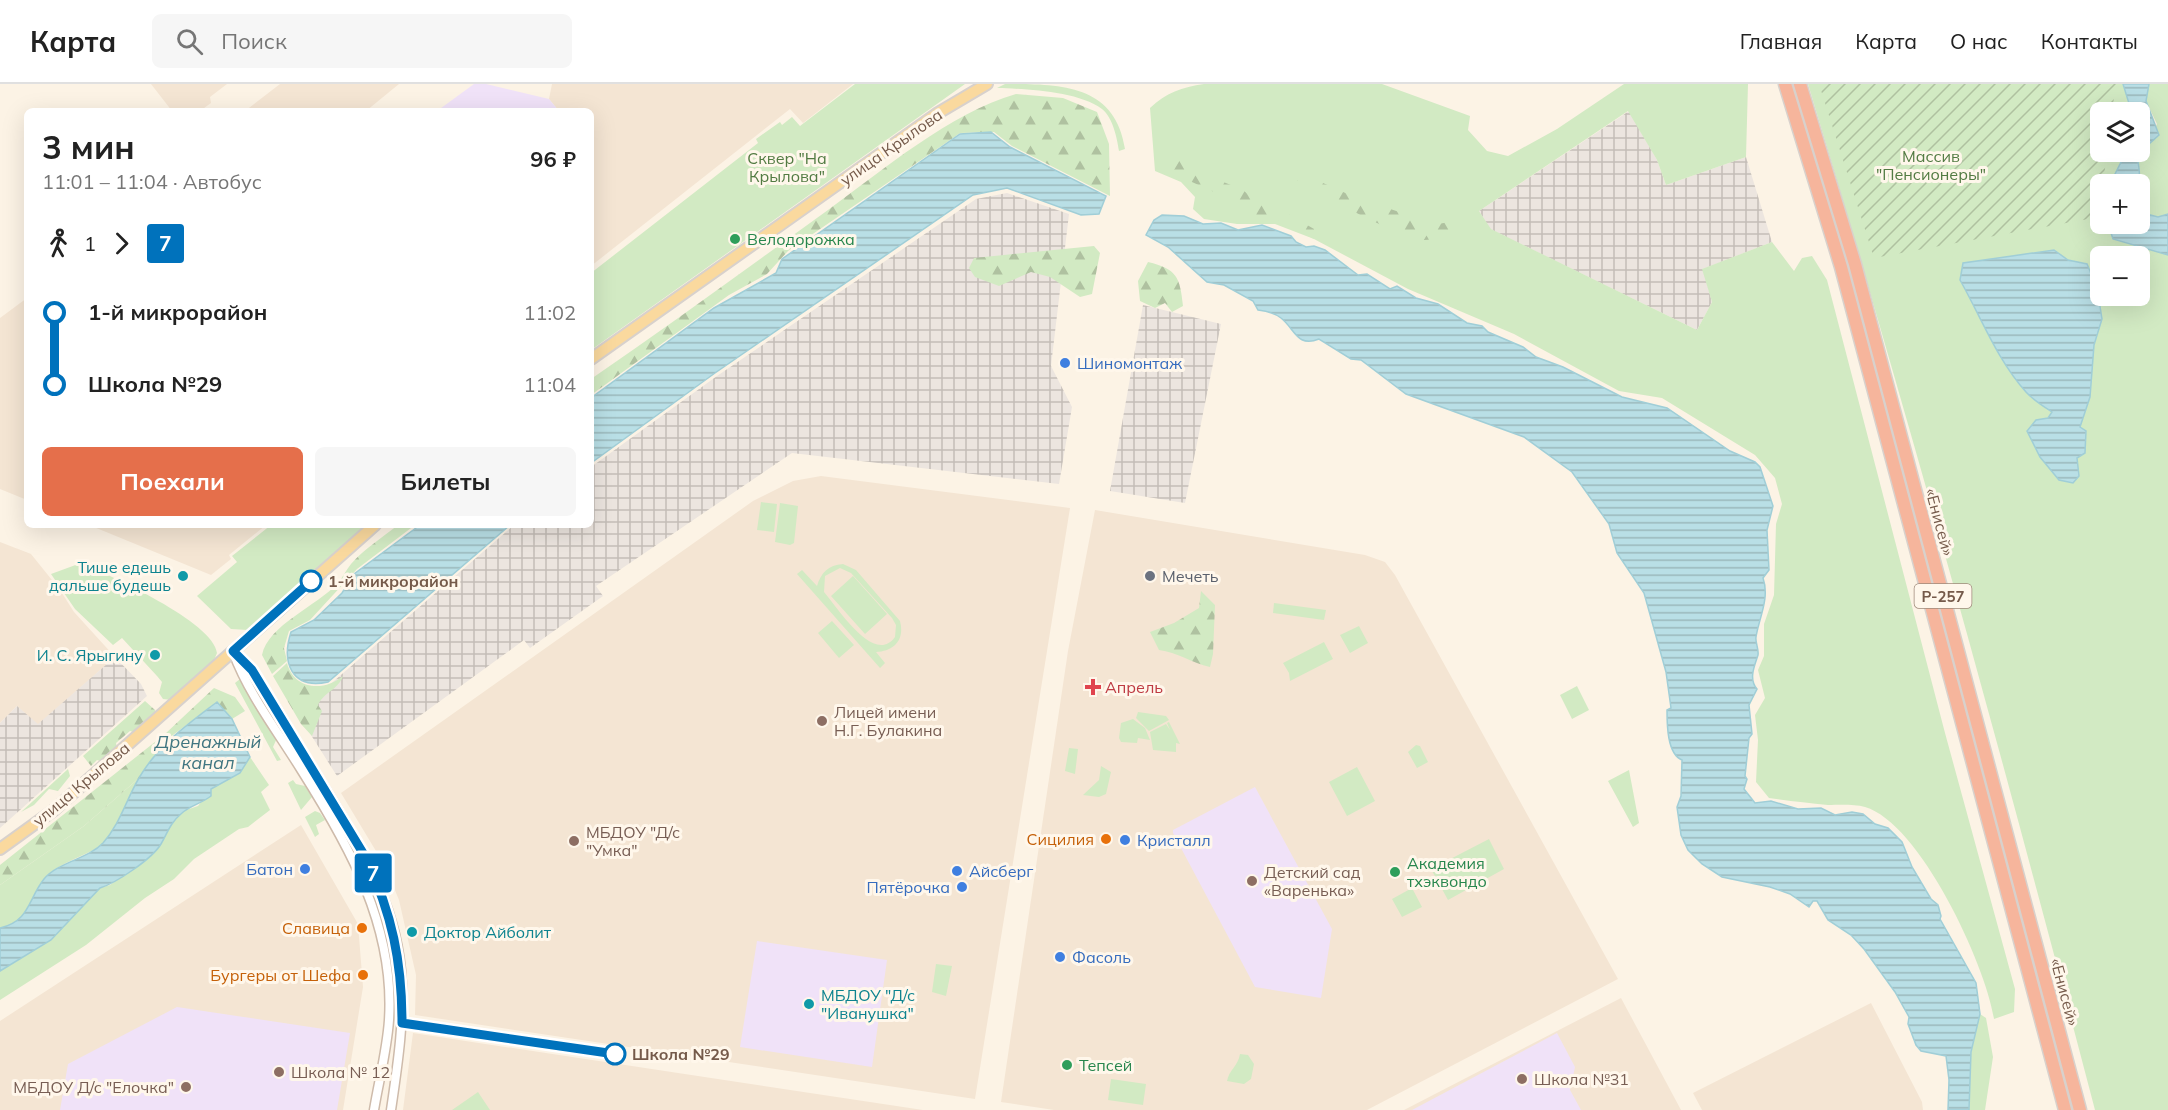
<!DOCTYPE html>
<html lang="ru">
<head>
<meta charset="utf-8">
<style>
	:root { --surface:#fff; --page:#f6f6f6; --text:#222; --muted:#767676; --line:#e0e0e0; --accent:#e56f4b }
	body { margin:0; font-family:Mulish,sans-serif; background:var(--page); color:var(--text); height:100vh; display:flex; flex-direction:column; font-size:22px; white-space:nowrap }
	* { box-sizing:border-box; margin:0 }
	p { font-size:20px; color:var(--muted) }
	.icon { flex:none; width:33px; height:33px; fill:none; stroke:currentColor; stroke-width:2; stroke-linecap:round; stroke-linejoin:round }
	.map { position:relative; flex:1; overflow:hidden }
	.details { position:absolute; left:24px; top:24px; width:570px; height:420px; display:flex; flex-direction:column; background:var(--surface); border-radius:9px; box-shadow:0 6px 24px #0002 }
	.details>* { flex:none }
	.badge { padding:0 12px; border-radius:4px; font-size:21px; line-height:39px }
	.buttons { position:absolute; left:2090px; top:18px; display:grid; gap:12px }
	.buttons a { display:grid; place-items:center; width:60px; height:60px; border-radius:9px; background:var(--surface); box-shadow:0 6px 24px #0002; font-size:30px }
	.map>.badge { position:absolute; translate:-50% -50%; box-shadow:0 0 0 3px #fff }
	.legs { display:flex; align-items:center; gap:9px; height:66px; padding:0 18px; font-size:20px }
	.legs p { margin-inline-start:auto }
	.overview { display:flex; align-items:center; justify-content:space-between; height:102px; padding:0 18px }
	h1 { font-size:33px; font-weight:700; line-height:45px }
	.action { display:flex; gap:12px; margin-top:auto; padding:12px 18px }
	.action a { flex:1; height:69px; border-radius:9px; background:var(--accent); color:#fff; font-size:24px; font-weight:700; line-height:69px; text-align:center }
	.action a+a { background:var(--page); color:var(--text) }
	ul { padding:0 18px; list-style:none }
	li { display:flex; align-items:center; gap:21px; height:72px; font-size:22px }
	li i { display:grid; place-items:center; width:9px; height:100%; margin:0 8px; background:currentColor }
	li i::after { content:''; width:15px; height:15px; margin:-8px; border:4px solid; border-radius:50%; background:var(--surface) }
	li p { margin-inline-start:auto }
	li:first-child i { background:linear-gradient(#0000 50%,currentColor 0) }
	li:last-child i { background:linear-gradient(currentColor 50%,#0000 0) }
	header { display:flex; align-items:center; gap:36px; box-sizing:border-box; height:84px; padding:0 30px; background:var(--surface); border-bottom:2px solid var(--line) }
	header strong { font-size:28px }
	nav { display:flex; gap:33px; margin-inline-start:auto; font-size:21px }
	.search { width:420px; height:54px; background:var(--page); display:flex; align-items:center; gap:15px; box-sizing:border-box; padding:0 21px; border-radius:9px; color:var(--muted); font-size:22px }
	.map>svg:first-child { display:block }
</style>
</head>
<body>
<header>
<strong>Карта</strong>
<div class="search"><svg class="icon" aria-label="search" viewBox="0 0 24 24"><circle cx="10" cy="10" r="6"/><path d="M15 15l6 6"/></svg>Поиск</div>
<nav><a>Главная</a><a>Карта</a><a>О нас</a><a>Контакты</a></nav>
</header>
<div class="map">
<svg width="2168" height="1026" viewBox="0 0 2168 1026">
	<defs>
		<pattern id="industrial-grid" width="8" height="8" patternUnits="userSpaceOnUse" patternTransform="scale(1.5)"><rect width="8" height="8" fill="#ece5df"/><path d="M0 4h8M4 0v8" fill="none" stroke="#c4bdb7"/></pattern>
		<pattern id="forest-firs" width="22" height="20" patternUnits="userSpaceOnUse" patternTransform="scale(1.5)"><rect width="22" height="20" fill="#d2eac3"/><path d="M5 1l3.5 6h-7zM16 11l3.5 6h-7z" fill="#afc1a0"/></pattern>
		<pattern id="garden-furrows" width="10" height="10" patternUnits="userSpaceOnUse" patternTransform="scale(1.5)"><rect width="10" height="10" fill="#d2eac3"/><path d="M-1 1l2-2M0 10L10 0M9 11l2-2" fill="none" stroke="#afc1a0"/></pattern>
		<pattern id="water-rules" width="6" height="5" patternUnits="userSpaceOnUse" patternTransform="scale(1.5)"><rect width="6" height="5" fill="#b9dfe6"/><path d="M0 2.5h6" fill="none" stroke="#9bb8bc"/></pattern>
	</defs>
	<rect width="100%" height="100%" fill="#fcf3e5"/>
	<path fill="#f4e5d3" d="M151,0H227L210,13L211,19L200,27H172Z
		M280,0H399L366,27H245Z
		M552,0H853L803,39L790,25L591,182V27H559L549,15Z
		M27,214V416L0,405V234Z
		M821,392L1070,424L975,1015L415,931L416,891L399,816L385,782L341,709L753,417L793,397Z
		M1095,426L1365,471L1385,478L1395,491L1618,895L1367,1026H1054L1001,1018L1068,567Z
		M89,441H266L229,471L231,475L211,491Z
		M0,458L31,470L60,506L74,528L115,573L38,641L17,622L0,639Z
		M301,741L358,840L363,903L343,1026H0V937Z
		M1621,914L1681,1026H1404Z
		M1871,919L1922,1018L1923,1026H1702L1693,1009Z
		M413,949L923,1026H403Z"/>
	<path fill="url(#industrial-grid)" d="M1629,27L1657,76L1666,101L1746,73L1772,158L1703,185L1712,218L1697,246L1490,145L1479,127Z
		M1007,109L1069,130L1051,282L1072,323L1059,400L792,369L596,502L603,512L530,564L524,556L337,692L297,629L514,441H591V383L717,292L976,115Z
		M1143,221L1221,240L1185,419L1110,407Z
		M115,573L141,600L147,612L0,744V639L17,622L38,640Z"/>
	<path fill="#f0e2f8" d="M474,0H486L549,15L559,27H437Z
		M1255,703L1332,845L1321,914L1255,903L1173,749V746Z
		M757,857L887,876L872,983L740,963Z
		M177,923L350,949L337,1026H60L68,980Z
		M1557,949L1575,983L1570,1006L1581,1026H1412Z"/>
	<path fill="#d2eac3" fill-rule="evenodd" d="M855,0H965L591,266V189L758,59L756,55L780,38L782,41L792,33L800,42Z
		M1005,0C1060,0 1115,0 1125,65L1119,67C1117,54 1113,34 1102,25C1078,7 1026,5 997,4Z
		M1204,0H1382L1470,32L1468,46L1487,67L1508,72L1557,45L1624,0H1748L1746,73L1666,101L1657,76L1628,27L1479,127L1491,145L1697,246L1712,218L1702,185L1772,158L1794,187L1802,174L1812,172L1827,196L1945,649L2015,905L2014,928L1994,935C1986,881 1920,739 1865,723C1854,720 1839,721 1828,721C1808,719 1789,717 1769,714L1756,698L1758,656L1755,631L1765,614L1758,586L1764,572V540L1774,511L1776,440L1782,420L1775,394L1755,371L1662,314L1619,307L1514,250L1408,205L1314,155L1275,140H1237L1204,135L1193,125L1195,113L1181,98L1155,87L1150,24C1166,9 1182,3 1204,0Z
		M1808,0H2123L2133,28H2100V68H2121V78L2110,100H2100V140H2108L2114,155L2168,171V1026H2095C2005,682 1911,340 1808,0ZM2100,172H2139V212H2100Z
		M2149,0H2168V130L2158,133L2139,128L2138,78L2157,40L2146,17Z
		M761,418L777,420L774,448L757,446Z
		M780,419L798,422L794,459L790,461L775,458Z
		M271,441H368L248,546L231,545L197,512L237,478L232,472Z
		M81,479C109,491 214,538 217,569L214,576L172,616L163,615L159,609L162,598L157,592L122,554L113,561L75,525L51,490Z
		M843,480L856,486L900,537C905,556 894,567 876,568L885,579L880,584L797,490L802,486L817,502C821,489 828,481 843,480ZM840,484L851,489L892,534L896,541L895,553C874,582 838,524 824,508L825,492Z
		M853,492L887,530L865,550L831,512Z
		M1274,519L1326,526L1324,536L1273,529Z
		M832,537L854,561L839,574L818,549Z
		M1359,542L1368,559L1350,569L1340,551Z
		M1324,558L1333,575L1290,597L1289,589L1283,579Z
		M240,595L277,654L273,663L281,676L277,677L235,599Z
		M1577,602L1589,626L1572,635L1560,611Z
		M1138,628L1166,632L1169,636L1149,647L1136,634Z
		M1133,635L1145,644L1150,656L1138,654L1137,659L1121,658L1119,654L1121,639Z
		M1169,638L1180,660L1176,659V668L1153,666L1150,648L1166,640L1170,646L1167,639Z
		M1416,661L1420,662L1428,678L1417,684L1408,668Z
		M1069,664L1078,665L1075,690L1065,687Z
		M250,673L269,701L261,708L270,726L248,743L239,745L194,775L174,795L145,814L86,861L0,916V887L51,856L100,804L110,801L161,760L165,747L183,727L198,722L211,705L240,689Z
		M1101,682L1111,688L1106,710L1099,713L1083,711L1099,696Z
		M1357,683L1375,717L1347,732L1329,698Z
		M1629,686L1639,739L1633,743L1608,697Z
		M139,694C129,715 120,747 100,762C84,773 57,779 44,795C28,815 30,837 0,844V801L84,742Z
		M293,696L296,700L305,702L312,713L301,726L288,699Z
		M315,727L320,729L325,736L316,741L319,750L315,753L305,733Z
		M1489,755L1504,785L1448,816L1431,785Z
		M1412,804L1422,823L1402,833L1392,815Z
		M936,880L952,882L946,912L932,908Z
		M1980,930L1986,934L1993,973L1985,1026H1969L1971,968Z
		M1240,970L1248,971L1254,980L1251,995L1244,1000L1227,997C1229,986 1238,982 1240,970Z
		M1111,995L1146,1000L1143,1021L1108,1016Z
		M478,1008L490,1026H452Z"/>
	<path fill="url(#forest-firs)" d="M1016,10L1063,14L1097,28L1109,60L1110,112L1012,62L994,48L960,49L953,54L788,167L767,190L729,211L591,311V295C671,240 749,183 828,126C883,86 950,29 1016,10Z
		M1186,73L1221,97L1243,106L1253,115L1269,119L1314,145V155L1274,134L1255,131L1236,118L1181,93L1174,86L1180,76Z
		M1303,90L1352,112L1411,132L1425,142L1450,138L1454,144C1447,150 1434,156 1424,156C1405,156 1316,109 1297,96Z
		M1094,162L1100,169L1092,210L1080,213L1050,193L1031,188L999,202L975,193L969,184L974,174Z
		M1148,178C1177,185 1180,193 1183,222L1172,228L1165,219L1155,224L1140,217L1138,197Z
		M398,441H415L357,485L310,536L289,547L284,564L287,577L272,590L262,571C268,541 317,522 338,499C343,493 346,486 351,480C364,465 383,453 398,441Z
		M1201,507L1215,521L1213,570L1210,583C1192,579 1177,568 1159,566L1150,548L1174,539L1199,524Z
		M287,579C294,606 324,608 343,592C338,606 324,608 318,621L322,627L312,652L301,640L273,592Z
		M214,604L235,613L245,627L232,635L217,618L165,657L139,694L84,742L0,801V781L165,650Z
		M145,617L155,626L156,631L136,649L130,647L116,659L117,664L103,678L97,676L91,682L83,672Z
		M68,685L70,692L58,707L49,705L34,721L21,728Z"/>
	<path fill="url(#garden-furrows)" d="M1819,0H2116L2112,28H2100V68H2107L2103,100H2100L2099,133L1874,174Z"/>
	<path fill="url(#water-rules)" stroke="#a0ced7" stroke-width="1.5" d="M2123,0H2149L2146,17L2159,51C2153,57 2138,67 2138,77C2139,86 2141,91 2138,100H2110L2121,78V68H2139V51L2147,44L2139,36V28L2131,26Z
		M991,48L1010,63L1106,112L1099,130L1081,131L1007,104L973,111L715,289L591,379V314L714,224L776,189L782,175L960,50Z
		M2139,128L2158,133L2168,130V171L2113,155L2108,140H2139Z
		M1162,131L1184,132L1203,140L1221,139L1238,146L1262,141L1291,152L1296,158L1306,163L1314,162L1325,166L1358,191L1367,190L1390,205L1397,202L1416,214L1438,220L1467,239L1482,242L1488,248L1523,263L1536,273L1563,283L1622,313L1667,324L1730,367L1755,378L1760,383L1773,422L1767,446L1769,486L1763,494C1770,514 1759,534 1756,553C1755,558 1759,565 1758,571C1755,581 1748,595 1757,605L1749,621L1752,650L1749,654L1745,692L1747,695L1744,705L1755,719L1771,717L1798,725L1821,724L1835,731L1852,728L1863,730L1875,740L1888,744L1902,758L1912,783L1931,815L1938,821L1941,832L1940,835L1976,899L1980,930L1971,968L1969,1026H1948L1949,996L1946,972L1921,967L1916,961L1908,940L1909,933L1895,908L1864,865L1851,851L1828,836L1817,817H1813L1809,823L1790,810L1770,803L1722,793L1702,780L1688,766L1681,751L1677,723L1681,712L1682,676C1667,670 1667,640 1667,626L1671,624L1666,588L1644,509L1617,469L1609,440L1572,388L1524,353L1406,310L1361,276L1351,275L1319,255C1297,264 1295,245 1281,234C1275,229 1266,227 1258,226L1253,217L1224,201L1207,198L1168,163L1146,151L1154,136Z
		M2054,166L2068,176L2087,180L2097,204L2102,235L2094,261L2090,313L2080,343L2086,347L2085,369L2077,374L2079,392L2073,399L2059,396L2040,373L2027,347L2036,336L2048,334L2052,328C2043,322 2033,316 2026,308C1997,276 1981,233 1960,196L1963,179Z
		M420,441H510L328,598C292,606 281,579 291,548L314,536L342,509L354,490Z
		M217,618L232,635L250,673L240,689L211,705V712C202,719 190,722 182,729C170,739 168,748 161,760C152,775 116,799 100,804L51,856L0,887V844C30,837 28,815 44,795C58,778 88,775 103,759C120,740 126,716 139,694C158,661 187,641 217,618Z"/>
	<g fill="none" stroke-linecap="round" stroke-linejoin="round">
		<defs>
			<path id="minor" d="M233,567C264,597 284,638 307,675C347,740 394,807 401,886C405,933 398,979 391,1026
				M233,568C249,611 278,648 302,687C350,763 395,843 389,936C387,966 379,996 374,1026"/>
			<path id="major" d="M591,275L938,29L987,0
				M0,765L54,726L375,441"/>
			<path id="highway" d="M1785,0L1841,183L2065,1026
				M1800,0L1855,180L2080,1026"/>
		</defs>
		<use href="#minor" stroke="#cebbab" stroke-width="11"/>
		<use href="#major" stroke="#d8d1cc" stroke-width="14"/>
		<use href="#highway" stroke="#d8d1cc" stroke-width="15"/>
		<use href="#minor" stroke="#fff" stroke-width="8"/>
		<use href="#major" stroke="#fad99e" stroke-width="10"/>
		<use href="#highway" stroke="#f6b59c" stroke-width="12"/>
	</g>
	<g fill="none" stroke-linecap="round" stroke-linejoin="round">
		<defs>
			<path id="line-1" d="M311,497L233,567L252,586L366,774C392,830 402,877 402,939L615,970"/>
		</defs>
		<use href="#line-1" stroke="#fff" stroke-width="14"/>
		<use href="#line-1" stroke="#0072bc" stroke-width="9"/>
	</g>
	<g fill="#2e9e5b" stroke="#fff7eb" stroke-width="2">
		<circle cx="735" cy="155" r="6"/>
		<circle cx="1395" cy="788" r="6"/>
		<circle cx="1067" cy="981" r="6"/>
	</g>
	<g fill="#3f7fe0" stroke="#fff7eb" stroke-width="2">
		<circle cx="1065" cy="279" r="6"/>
		<circle cx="1125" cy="756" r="6"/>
		<circle cx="305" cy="785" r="6"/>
		<circle cx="957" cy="787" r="6"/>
		<circle cx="962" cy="803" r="6"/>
		<circle cx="1060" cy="873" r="6"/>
	</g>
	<g fill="#0f9aa8" stroke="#fff7eb" stroke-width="2">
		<circle cx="183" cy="492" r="6"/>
		<circle cx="155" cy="571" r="6"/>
		<circle cx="412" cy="848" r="6"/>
		<circle cx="809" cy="920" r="6"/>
	</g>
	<circle fill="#6b7280" stroke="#fff7eb" stroke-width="2" cx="1150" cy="492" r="6"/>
	<g fill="#fff" stroke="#0072bc" stroke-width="3">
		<circle cx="311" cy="497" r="10"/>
		<circle cx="615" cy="970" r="10"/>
	</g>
	<path fill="#e0444e" stroke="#fff7eb" stroke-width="2" d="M1090 594h6v6h6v6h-6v6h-6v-6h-6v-6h6z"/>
	<g fill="#8d6e63" stroke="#fff7eb" stroke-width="2">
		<circle cx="822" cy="637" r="6"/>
		<circle cx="574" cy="757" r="6"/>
		<circle cx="1252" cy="797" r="6"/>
		<circle cx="279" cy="988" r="6"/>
		<circle cx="1522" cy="995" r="6"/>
		<circle cx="186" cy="1003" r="6"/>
	</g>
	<g fill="#e8710a" stroke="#fff7eb" stroke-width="2">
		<circle cx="1106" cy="755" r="6"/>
		<circle cx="362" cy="844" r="6"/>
		<circle cx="363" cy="891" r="6"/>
	</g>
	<g text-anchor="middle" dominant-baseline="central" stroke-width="6" stroke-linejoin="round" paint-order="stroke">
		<rect fill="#fff7eb" stroke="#9e897a" stroke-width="1.5" x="1914.5" y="500" width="57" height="24" rx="4.5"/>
		<g font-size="15" font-weight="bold" fill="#755a4a">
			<text x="1943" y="512">Р-257</text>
		</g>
		<g font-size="16" fill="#755a4a" stroke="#fff7eb">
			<text transform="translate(891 63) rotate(-35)">улица Крылова</text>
			<text transform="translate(1940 438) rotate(75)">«Енисей»</text>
			<text transform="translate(81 700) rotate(-40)">улица Крылова</text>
			<text transform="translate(2065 908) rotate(75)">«Енисей»</text>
		</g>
		<g font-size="16" fill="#527b42" stroke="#fff7eb">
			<text x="1931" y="72">Массив<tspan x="1931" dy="18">"Пенсионеры"</tspan></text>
			<text x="787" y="74">Сквер "На<tspan x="787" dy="18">Крылова"</tspan></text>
		</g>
		<g font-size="16" fill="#27864d" stroke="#fff7eb" text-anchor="start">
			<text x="747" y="155">Велодорожка</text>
			<text x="1407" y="779">Академия<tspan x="1407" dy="18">тхэквондо</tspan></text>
			<text x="1079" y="981">Тепсей</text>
		</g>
		<g font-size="16" fill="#366cbe" stroke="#fff7eb" text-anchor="start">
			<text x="1077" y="279">Шиномонтаж</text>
			<text x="1137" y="756">Кристалл</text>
			<text x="293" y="785" text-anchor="end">Батон</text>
			<text x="969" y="787">Айсберг</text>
			<text x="950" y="803" text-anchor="end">Пятёрочка</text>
			<text x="1072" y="873">Фасоль</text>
		</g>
		<g font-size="16" fill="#0d838f" stroke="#fff7eb" text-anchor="end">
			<text x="171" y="483">Тише едешь<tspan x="171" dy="18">дальше будешь</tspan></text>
			<text x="143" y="571">И. С. Ярыгину</text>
			<text x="424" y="848" text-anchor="start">Доктор Айболит</text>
			<text x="821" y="911" text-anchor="start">МБДОУ "Д/с<tspan x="821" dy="18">"Иванушка"</tspan></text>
		</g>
		<g font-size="16" fill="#5b616d" stroke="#fff7eb" text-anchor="start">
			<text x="1162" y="492">Мечеть</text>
		</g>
		<g font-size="16" font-weight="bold" fill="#755a4a" stroke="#fff7eb" text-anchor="start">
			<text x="328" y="497">1-й микрорайон</text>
			<text x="632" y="970">Школа №29</text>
		</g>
		<g font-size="16" fill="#be3a42" stroke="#fff7eb" text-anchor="start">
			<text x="1105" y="603">Апрель</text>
		</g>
		<g font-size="16" fill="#785e54" stroke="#fff7eb" text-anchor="start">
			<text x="834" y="628">Лицей имени<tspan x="834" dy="18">Н.Г. Булакина</tspan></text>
			<text x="586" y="748">МБДОУ "Д/с<tspan x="586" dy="18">"Умка"</tspan></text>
			<text x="1264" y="788">Детский сад<tspan x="1264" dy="18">«Варенька»</tspan></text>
			<text x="291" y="988">Школа № 12</text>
			<text x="1534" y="995">Школа №31</text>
			<text x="174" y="1003" text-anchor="end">МБДОУ Д/с "Елочка"</text>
		</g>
		<g font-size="16" fill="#c56008" stroke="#fff7eb" text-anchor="end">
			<text x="1094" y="755">Сицилия</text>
			<text x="350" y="844">Славица</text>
			<text x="351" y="891">Бургеры от Шефа</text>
		</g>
		<g font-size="18" font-style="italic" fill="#417681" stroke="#fff7eb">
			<text x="208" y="657">Дренажный<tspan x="208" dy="21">канал</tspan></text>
		</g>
	</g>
</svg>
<div class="buttons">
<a><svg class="icon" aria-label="layers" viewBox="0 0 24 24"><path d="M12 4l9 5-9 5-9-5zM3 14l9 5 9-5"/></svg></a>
<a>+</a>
<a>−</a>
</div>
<b class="badge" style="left:373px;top:789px;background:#0072bc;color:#fff">7</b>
<section class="details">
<div class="overview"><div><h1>3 мин</h1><p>11:01 – 11:04 · Автобус</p></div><b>96 ₽</b></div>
<div class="legs"><svg class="icon" aria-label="walk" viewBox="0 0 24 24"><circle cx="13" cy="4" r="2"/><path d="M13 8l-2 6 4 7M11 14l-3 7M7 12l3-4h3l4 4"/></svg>1<svg class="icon" aria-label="forward" viewBox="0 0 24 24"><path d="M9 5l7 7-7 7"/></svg><b class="badge" style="background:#0072bc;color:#fff">7</b></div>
<ul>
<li><i style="color:#0072bc"></i><b>1-й микрорайон</b><p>11:02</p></li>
<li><i style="color:#0072bc"></i><b>Школа №29</b><p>11:04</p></li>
</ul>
<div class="action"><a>Поехали</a><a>Билеты</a></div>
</section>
</div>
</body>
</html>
